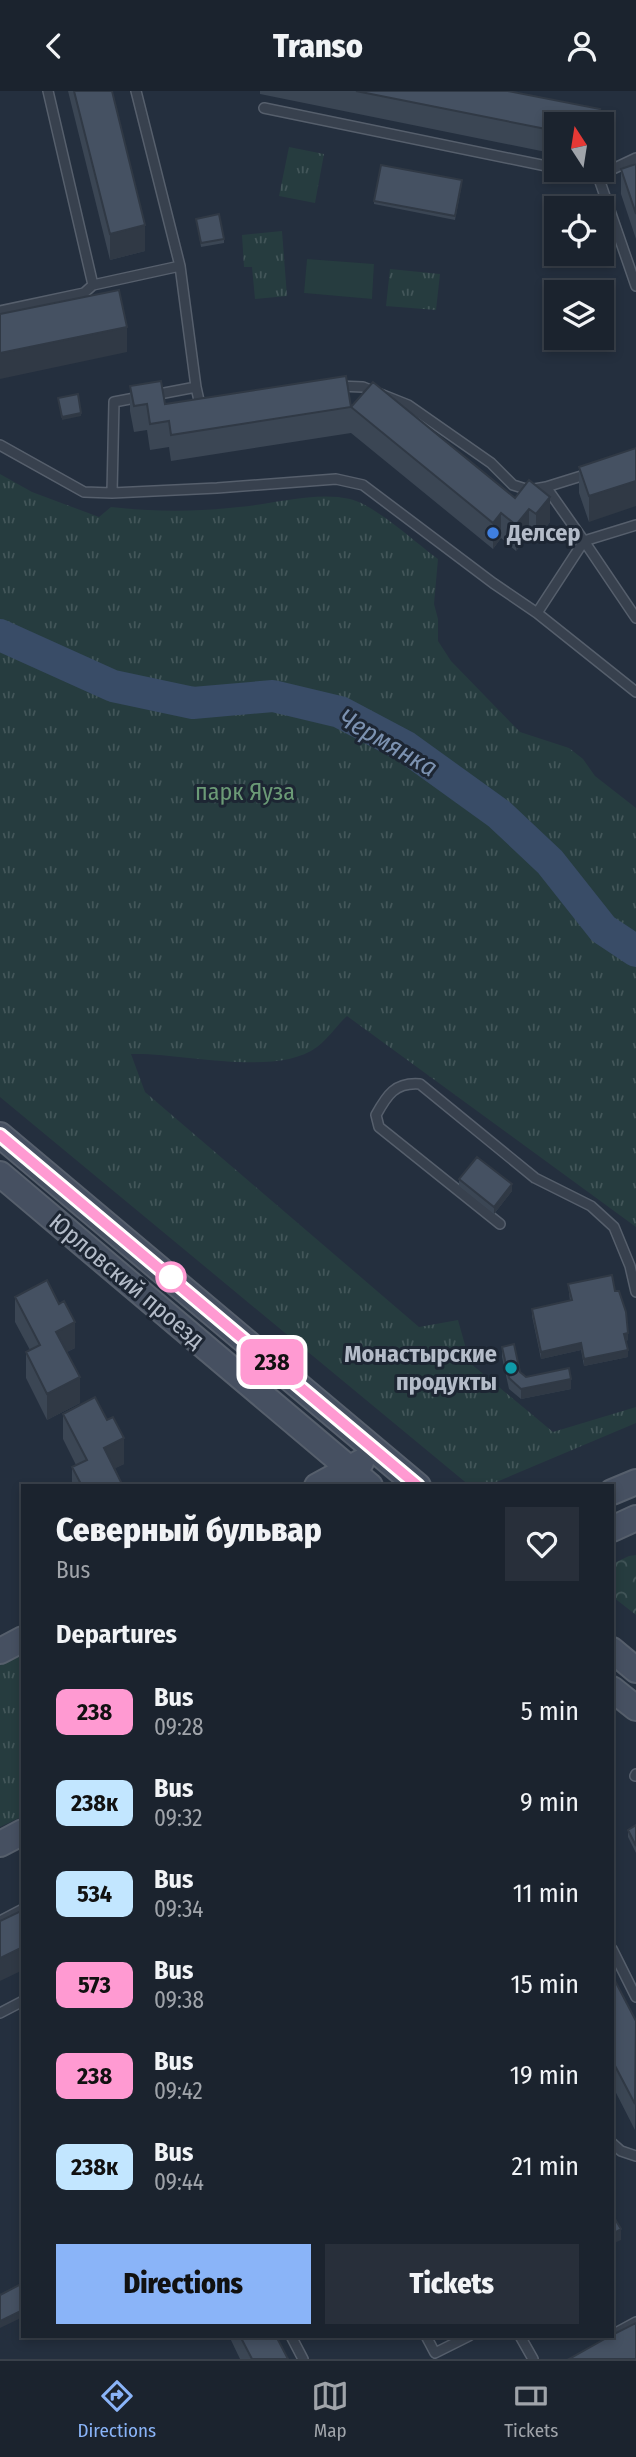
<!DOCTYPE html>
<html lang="en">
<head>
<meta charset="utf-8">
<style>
	:root { --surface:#1b232e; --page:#282f3a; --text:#f1f3f6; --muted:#a0a4aa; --line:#39404a; --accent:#8ab4f8 }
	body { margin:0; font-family:"Fira Sans Condensed",sans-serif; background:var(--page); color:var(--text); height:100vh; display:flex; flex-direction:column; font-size:26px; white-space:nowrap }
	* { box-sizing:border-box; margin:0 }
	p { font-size:23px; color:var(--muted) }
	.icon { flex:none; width:38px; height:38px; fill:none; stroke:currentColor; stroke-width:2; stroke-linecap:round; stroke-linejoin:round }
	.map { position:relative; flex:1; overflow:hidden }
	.details { position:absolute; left:21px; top:1393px; width:593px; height:854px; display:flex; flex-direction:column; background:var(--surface); border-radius:0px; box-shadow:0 4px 10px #0003,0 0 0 2px var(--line) }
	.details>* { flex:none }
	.badge { padding:0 14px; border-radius:10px; font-size:24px; line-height:46px }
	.needle { width:46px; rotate:348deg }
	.tools { position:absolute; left:544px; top:21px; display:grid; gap:14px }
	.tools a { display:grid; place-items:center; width:70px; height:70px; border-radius:0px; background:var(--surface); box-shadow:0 4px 10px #0003,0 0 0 2px var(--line); font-size:35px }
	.map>.badge { position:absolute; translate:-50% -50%; box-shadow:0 0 0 4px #fff }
	h2 { padding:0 35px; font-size:26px; line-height:63px }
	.round { display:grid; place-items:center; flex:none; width:74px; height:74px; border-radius:0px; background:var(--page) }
	.headline { display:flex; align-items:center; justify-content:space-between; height:119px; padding:0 35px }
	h1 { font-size:33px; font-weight:800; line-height:52px }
	.cta { display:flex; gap:14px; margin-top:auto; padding:14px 35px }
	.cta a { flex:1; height:80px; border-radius:0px; background:var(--accent); color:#111; font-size:28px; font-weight:800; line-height:80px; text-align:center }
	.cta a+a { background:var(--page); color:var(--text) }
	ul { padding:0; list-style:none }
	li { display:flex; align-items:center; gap:21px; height:91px; padding:0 35px }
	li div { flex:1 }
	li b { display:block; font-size:26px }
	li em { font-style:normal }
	li .badge { min-width:77px; font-weight:700; text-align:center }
	header { display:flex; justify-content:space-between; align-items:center; height:91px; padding:0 35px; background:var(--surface); font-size:32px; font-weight:800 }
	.tabs { display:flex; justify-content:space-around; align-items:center; height:98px; border-top:2px solid var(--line); background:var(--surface); font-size:19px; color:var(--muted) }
	.tabs a { display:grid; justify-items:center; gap:4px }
	.tabs .active { color:var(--accent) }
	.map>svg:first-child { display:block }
</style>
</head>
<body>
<header><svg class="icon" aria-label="back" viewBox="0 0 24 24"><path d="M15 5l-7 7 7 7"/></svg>Transo<svg class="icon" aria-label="person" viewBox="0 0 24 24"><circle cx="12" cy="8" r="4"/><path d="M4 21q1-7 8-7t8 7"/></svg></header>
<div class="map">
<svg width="636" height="2268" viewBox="0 0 636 2268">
	<defs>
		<pattern id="forest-crowns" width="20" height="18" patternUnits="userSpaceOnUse" patternTransform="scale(1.75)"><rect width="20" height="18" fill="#263c3f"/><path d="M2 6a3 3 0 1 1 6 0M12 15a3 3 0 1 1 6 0" fill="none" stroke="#435659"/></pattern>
		<pattern id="park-tufts" width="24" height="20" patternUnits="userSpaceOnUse" patternTransform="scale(1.75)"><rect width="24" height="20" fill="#263c3f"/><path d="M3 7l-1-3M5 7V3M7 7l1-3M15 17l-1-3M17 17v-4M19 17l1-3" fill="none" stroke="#435659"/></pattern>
	</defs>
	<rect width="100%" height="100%" fill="#242f3e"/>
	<path fill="url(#forest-crowns)" d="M636,1464V1524L613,1506L612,1473L629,1465Z"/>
	<path fill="url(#park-tufts)" d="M289,56L324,63L315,112L279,105Z
		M282,140L287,205L255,208L252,176H244L242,144Z
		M390,178L440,183L436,219L386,215Z
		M0,383L32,401L99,426L111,416C154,421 196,421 239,416C273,413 316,400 350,408C375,414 416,452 438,468L434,513L438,528V550L451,570L520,641L569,657L583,668L595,685L636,717V1136L347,925C337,934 328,948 317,956C276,987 181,961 131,963L145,1001L419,1236L458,1229L470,1272L553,1341L636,1316V1332L487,1395H470L0,1006Z
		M23,1557V1725L0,1736V1568Z"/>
	<path fill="#263c3f" d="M307,168L374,173L372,208L304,202Z"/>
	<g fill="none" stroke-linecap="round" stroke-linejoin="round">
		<path stroke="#394c67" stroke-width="32" d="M0,544L113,595L193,612L273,605L340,621L406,656L499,723L550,771L603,838L636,860"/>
		<defs>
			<path id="lane" d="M136,0L180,175L196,296L200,314L203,313
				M264,17L556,77
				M636,67L598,85L636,195
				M568,79L598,85
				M93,194L180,175
				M0,220L84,202L93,194L48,0
				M338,295L363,296L408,314L491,372L513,394L529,399L546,396L584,450L537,522
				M154,304L196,296
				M0,354L84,401L112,402L217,397L336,388L363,394L493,492L537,522L636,601
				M546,396L591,382
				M112,402L114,311L140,306
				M636,434L584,450L636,527
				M500,1133L379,1036L376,1024C387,1004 395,991 420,993L535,1087L591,1115L614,1136L630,1175L636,1201
				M635,1685L636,1683
				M0,1830L23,1818
				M612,1858L636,1906
				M0,1922L23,1910
				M612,2052L621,2060L636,2065
				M612,2244L636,2231
				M291,2245L303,2268
				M426,2245L435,2262L469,2245
				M520,2245L533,2268"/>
			<path id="secondary" d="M0,1044L418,1395
				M0,1083L370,1395
				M317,1395L361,1371
				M612,1401L636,1391
				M612,1438L636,1427
				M612,1559L636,1579
				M0,1560L23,1548
				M612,1598L636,1617
				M0,1753L23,1741"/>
		</defs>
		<use href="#lane" stroke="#565f6c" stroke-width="12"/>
		<use href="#secondary" stroke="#565f6c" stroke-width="28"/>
		<use href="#lane" stroke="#38414e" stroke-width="9"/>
		<use href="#secondary" stroke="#465061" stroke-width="24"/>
	</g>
	<path fill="#3b4654" d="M68,0H112L145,160L110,169Z
		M260,0H508L600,33H556V63L260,3Z
		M636,73V148L621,103V78Z
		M462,92L455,129L374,113V110Z
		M196,128L224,148V152L201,156Z
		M130,295L165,313L351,316V342L171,370L169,356L150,359L147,339L134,341L130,320Z
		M351,316L515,407L550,431L536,449L529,444L516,460L501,447L493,458L351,342Z
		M636,357L589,431L579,402V376Z
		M459,1088L512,1100L494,1123L459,1095Z
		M568,1193L615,1200L628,1249L626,1250L628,1266L584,1275L581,1259L541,1268L532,1225V1218L570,1210Z
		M15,1206L75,1257L67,1261L80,1312L47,1329L26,1287V1261L30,1259L15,1231Z
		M502,1256L520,1281L526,1286L571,1298L521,1308L509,1298L502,1266Z
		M63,1323L124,1373L115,1377L123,1395H72V1376L76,1374L63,1348Z
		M636,1734V1762L628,1746V1739Z
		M612,1884L636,1930L635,2039L612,1994Z
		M229,2245H276L288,2268H240Z"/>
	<path fill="#303945" d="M600,18V33H596Z
		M145,134V160L110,169V143Z
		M127,236V261L0,288V262Z
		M81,322V325L62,329V326Z
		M636,390V415L589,431V405Z
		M550,406V431L536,449V423Z
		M529,418V444L516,460V434Z
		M501,422V447L493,458V432Z
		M512,1093V1100L494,1123V1116Z
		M75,1231V1257L56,1266V1241Z
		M628,1242V1249L624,1250V1243Z
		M581,1252V1259L541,1268V1261Z
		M628,1259V1266L584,1275V1268Z
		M80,1286V1312L47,1329V1303Z
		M571,1288V1298L521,1308V1298Z
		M124,1347V1373L104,1383V1357Z
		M23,1856V1879L0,1890V1867Z
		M635,2013H636L635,2039Z
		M621,2138V2149L612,2153V2143Z
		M23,2219V2226L0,2237V2230Z"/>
	<path fill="#455162" stroke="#303945" stroke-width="2" d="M74,0H112L145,134L110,143Z
		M356,0H508L600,18L596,33H556V40Z
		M636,73V123L621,78Z
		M381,74L462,89L455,125L374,110Z
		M219,123L224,148L201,152L196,128Z
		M119,199L127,236L0,262V223Z
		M346,285L351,316L171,344L169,330L150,333L147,313L134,315L130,295L161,290L165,313Z
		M373,291L515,407L529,389L550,406L536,423L529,418L516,434L501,422L493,432L351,316Z
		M78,303L81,322L62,326L58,307Z
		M636,357V390L589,405L579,376Z
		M477,1066L512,1093L494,1116L459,1088Z
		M612,1184L615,1200H619L626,1221L628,1242L624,1243L628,1259L584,1268L581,1252L541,1261L532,1218L572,1209L568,1193Z
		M47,1189L59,1213L64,1210L75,1231L56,1241L80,1286L47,1303L26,1261L40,1254L15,1206Z
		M514,1253L520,1281L526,1286L569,1277L571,1288L521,1298L509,1287L502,1256Z
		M95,1306L107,1329L113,1326L124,1347L104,1357L123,1395H82L72,1376L87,1369L63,1323Z
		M636,1734V1755L628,1739Z
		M23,1819V1856L0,1867V1830Z
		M612,1884L636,1930L635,2013L612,1969Z
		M612,2123L621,2138L612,2143Z
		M23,2192V2219L0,2230V2204Z
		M636,2232V2268H569L610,2245H612V2244Z
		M240,2245H276L288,2268H252Z"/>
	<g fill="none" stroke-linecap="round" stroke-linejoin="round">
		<defs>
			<path id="line" d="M0,1044L418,1395"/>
		</defs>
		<use href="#line" stroke="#fff" stroke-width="16"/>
		<use href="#line" stroke="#ff9ad2" stroke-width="10"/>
	</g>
	<circle fill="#3f7fe0" stroke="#1d2633" stroke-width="2.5" cx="493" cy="442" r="7"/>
	<circle fill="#fff" stroke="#ff9ad2" stroke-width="3.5" cx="171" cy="1186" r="14"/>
	<circle fill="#0f9aa8" stroke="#1d2633" stroke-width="2.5" cx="511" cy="1277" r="7"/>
	<g text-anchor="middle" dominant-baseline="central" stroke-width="6" stroke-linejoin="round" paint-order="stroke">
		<g font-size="24" font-weight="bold" fill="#b4bcc9" stroke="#1d2633" text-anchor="start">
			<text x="507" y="442">Делсер</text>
			<text x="497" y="1263" text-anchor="end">Монастырские<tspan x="497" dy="28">продукты</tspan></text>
		</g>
		<g font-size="24" fill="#6b9a76" stroke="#1d2633">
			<text x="245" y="701">парк Яуза</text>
		</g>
		<g font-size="24" fill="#b4bcc9" stroke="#1d2633">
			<text transform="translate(127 1190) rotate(40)">Юрловский проезд</text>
		</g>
		<g font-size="26" font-style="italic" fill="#7c92b1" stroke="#1d2633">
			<text transform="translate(388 652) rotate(30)">Чермянка</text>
		</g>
	</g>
</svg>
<div class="tools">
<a><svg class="needle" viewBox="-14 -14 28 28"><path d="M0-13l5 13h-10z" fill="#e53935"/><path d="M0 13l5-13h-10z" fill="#a0a4aa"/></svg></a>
<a><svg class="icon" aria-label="locate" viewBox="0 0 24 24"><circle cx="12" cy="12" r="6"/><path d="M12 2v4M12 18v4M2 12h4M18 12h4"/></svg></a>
<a><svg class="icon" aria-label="layers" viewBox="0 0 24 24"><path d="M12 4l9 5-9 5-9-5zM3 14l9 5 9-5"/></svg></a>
</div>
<b class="badge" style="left:272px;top:1271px;background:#ff9ad2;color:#111">238</b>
<section class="details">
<div class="headline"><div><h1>Северный бульвар</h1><p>Bus</p></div><a class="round"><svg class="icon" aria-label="heart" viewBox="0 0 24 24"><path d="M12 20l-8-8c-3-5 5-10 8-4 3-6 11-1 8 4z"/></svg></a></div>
<h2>Departures</h2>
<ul>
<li><span class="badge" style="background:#ff9ad2;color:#111">238</span><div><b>Bus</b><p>09:28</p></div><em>5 min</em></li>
<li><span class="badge" style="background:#c2e6ff;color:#111">238к</span><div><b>Bus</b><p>09:32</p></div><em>9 min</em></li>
<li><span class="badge" style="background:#c2e6ff;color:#111">534</span><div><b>Bus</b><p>09:34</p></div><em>11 min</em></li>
<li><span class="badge" style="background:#ff9ad2;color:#111">573</span><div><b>Bus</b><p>09:38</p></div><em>15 min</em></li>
<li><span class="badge" style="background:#ff9ad2;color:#111">238</span><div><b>Bus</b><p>09:42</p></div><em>19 min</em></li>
<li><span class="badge" style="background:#c2e6ff;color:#111">238к</span><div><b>Bus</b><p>09:44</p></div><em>21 min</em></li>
</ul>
<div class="cta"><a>Directions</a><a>Tickets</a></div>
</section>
</div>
<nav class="tabs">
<a class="active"><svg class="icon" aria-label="directions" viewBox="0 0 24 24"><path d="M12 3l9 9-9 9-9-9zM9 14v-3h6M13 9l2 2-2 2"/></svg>Directions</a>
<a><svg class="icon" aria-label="map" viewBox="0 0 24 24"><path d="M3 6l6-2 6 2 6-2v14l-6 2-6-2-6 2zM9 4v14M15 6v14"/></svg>Map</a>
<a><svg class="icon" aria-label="tickets" viewBox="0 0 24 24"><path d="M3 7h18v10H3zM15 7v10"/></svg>Tickets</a>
</nav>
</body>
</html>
